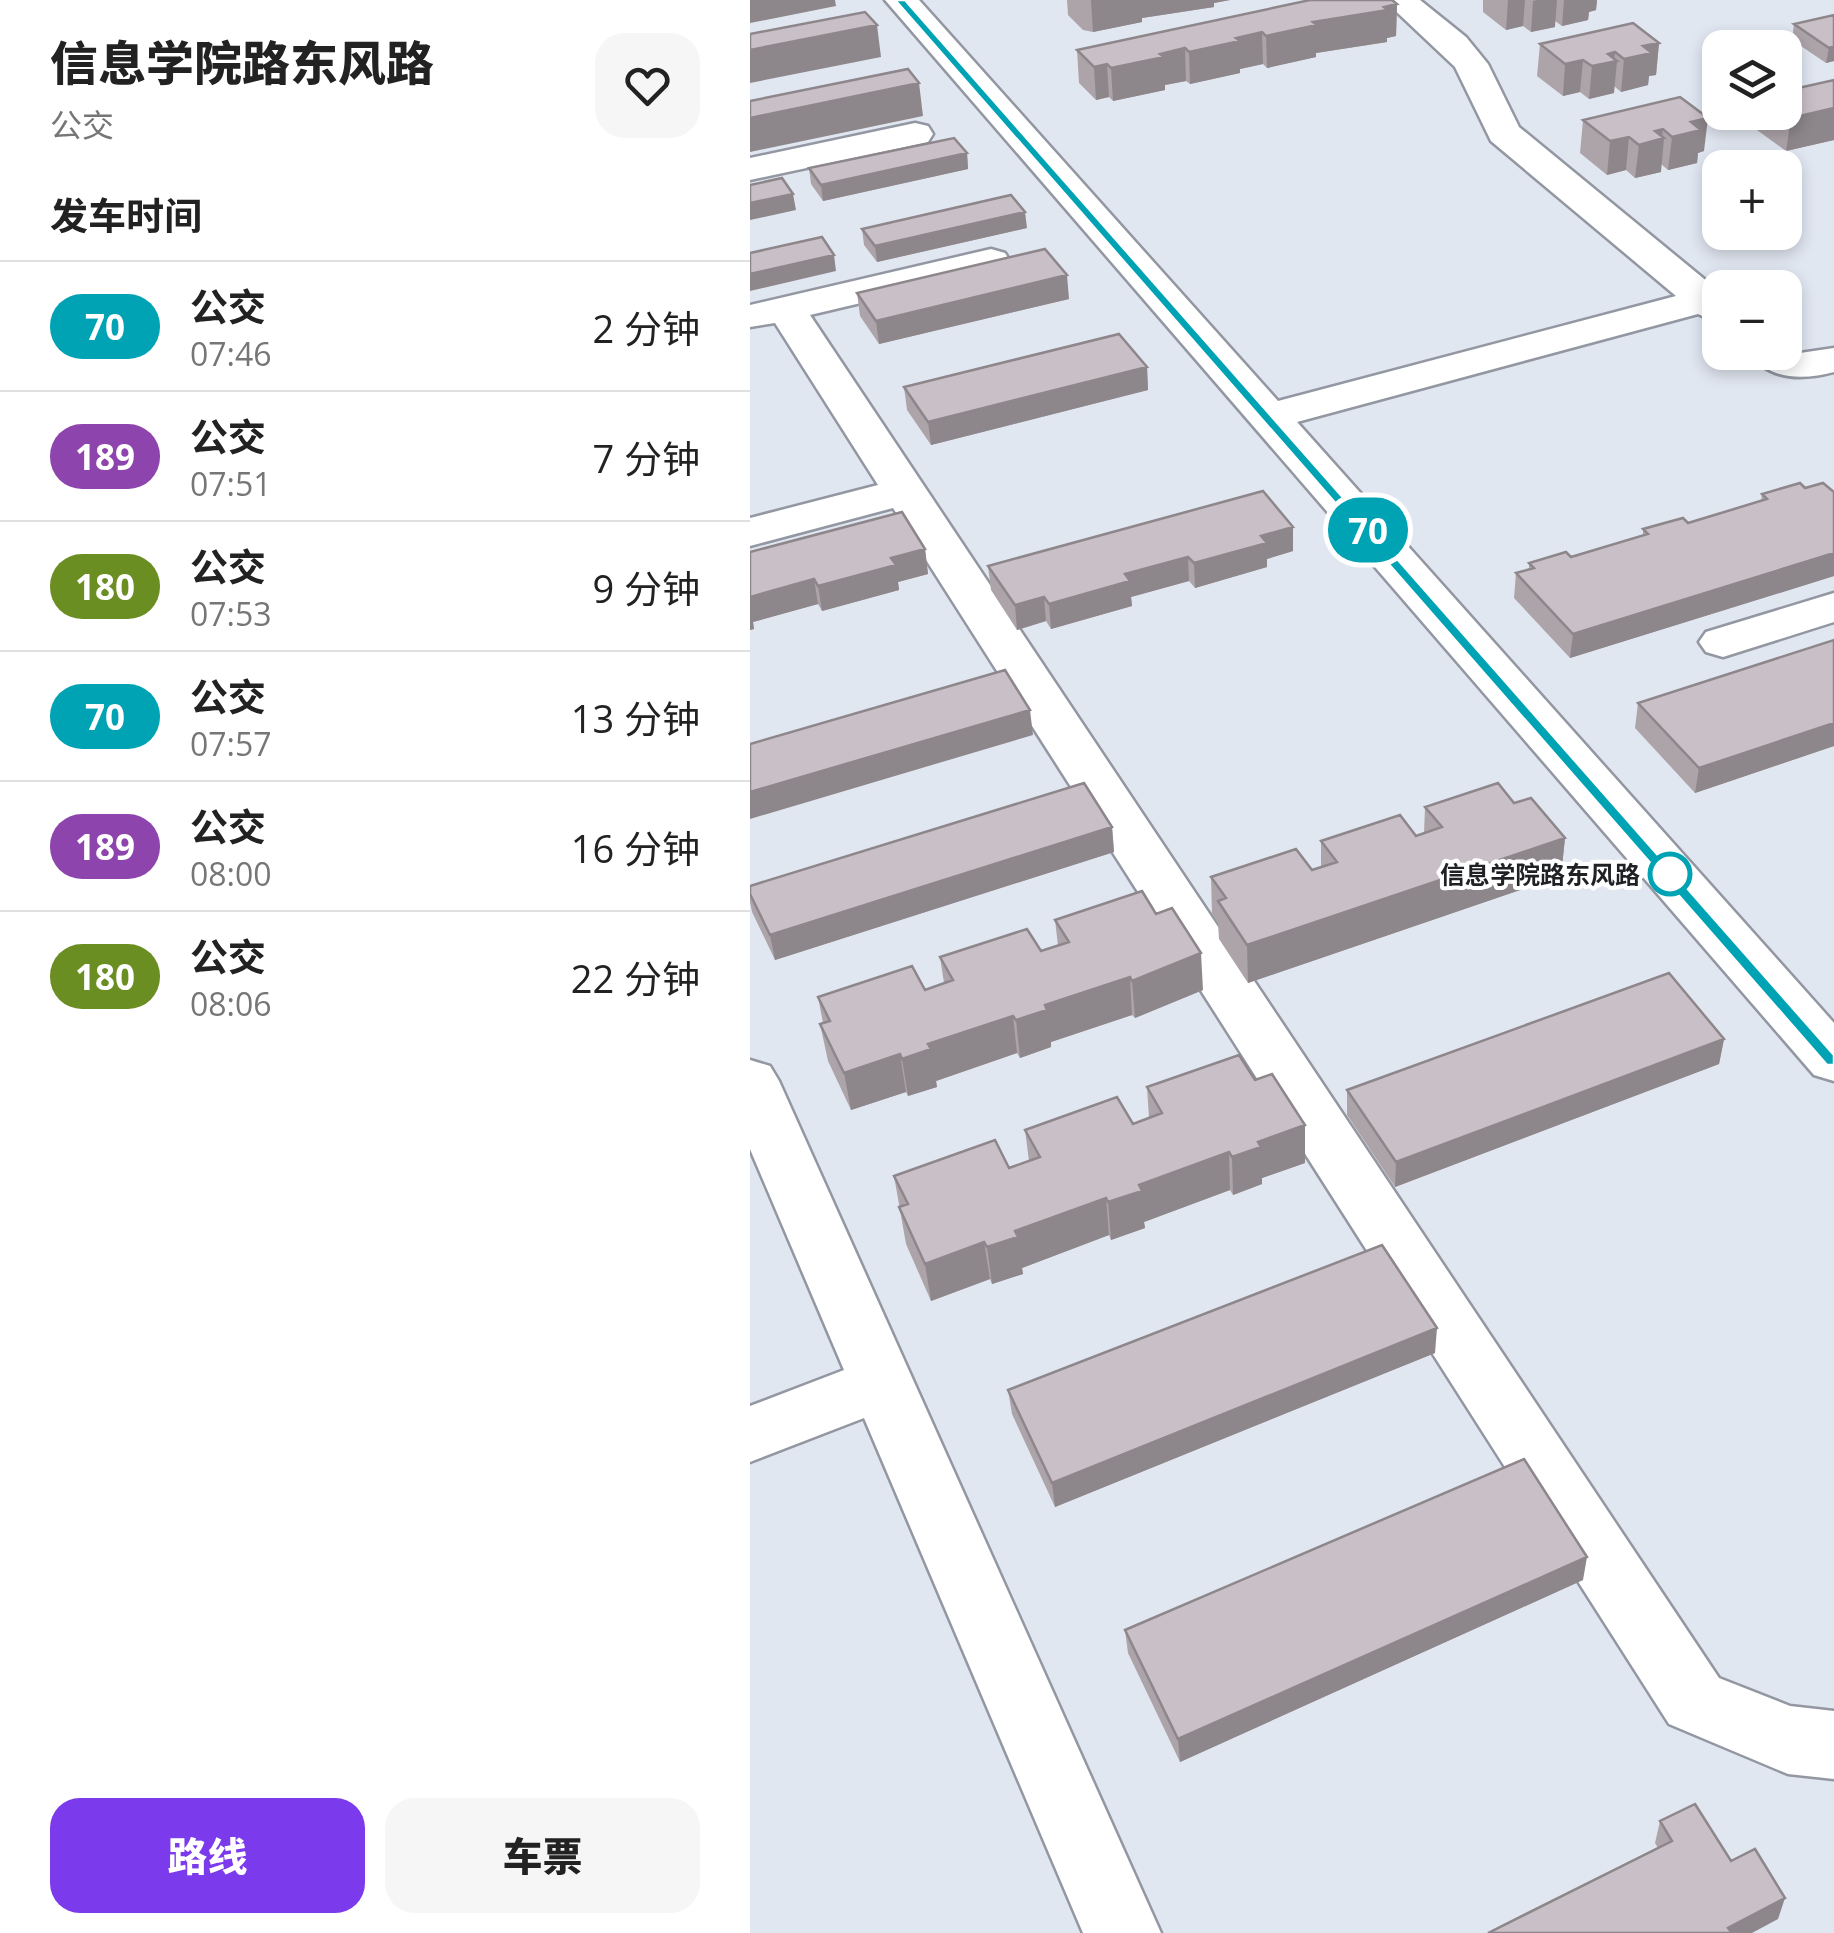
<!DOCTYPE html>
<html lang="zh">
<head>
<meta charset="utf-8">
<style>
	:root { --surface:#fff; --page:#f6f6f6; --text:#222; --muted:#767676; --line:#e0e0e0; --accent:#7c3aed }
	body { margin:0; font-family:"Open Sans","Noto Sans SC",sans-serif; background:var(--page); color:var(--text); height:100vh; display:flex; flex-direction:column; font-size:38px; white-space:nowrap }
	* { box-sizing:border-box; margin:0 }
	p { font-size:32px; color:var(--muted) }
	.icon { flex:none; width:55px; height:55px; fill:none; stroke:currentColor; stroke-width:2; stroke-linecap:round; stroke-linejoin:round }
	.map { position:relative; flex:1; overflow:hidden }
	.side { display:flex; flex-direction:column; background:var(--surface); width:750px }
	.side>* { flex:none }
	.badge { padding:0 20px; border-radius:32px; font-size:35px; line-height:65px }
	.tools { position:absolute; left:952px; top:30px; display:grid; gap:20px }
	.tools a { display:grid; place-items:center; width:100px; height:100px; border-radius:20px; background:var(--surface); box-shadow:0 5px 15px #0003; font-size:50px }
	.map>.badge { position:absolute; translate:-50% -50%; box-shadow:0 0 0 5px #fff }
	h2 { padding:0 50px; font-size:38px; line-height:90px }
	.round { display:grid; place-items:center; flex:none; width:105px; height:105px; border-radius:30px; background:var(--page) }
	.head { display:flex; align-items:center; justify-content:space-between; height:170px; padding:0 50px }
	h1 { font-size:48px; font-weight:800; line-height:75px }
	.cta { display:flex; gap:20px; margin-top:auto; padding:20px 50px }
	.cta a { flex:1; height:115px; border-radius:30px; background:var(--accent); color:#fff; font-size:40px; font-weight:800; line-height:115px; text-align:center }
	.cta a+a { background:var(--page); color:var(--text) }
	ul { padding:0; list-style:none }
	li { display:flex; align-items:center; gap:30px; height:130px; padding:0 50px; border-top:2px solid var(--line) }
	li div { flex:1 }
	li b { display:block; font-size:38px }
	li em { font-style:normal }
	li .badge { min-width:110px; font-weight:700; text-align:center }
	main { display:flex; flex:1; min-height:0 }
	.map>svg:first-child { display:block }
</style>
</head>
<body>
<main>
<section class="side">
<div class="head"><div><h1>信息学院路东风路</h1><p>公交</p></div><a class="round"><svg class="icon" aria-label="heart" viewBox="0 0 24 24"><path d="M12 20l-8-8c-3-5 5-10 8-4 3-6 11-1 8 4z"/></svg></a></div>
<h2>发车时间</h2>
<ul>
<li><span class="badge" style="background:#00a3b4;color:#fff">70</span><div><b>公交</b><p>07:46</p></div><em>2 分钟</em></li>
<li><span class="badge" style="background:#8e44ad;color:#fff">189</span><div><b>公交</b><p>07:51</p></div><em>7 分钟</em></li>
<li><span class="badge" style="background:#6b8e23;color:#fff">180</span><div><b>公交</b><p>07:53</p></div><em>9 分钟</em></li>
<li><span class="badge" style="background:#00a3b4;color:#fff">70</span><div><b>公交</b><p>07:57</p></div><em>13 分钟</em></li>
<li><span class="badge" style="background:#8e44ad;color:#fff">189</span><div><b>公交</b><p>08:00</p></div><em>16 分钟</em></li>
<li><span class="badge" style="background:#6b8e23;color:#fff">180</span><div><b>公交</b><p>08:06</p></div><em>22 分钟</em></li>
</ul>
<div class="cta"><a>路线</a><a>车票</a></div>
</section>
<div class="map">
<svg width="1084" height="1933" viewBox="0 0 1084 1933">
	<rect width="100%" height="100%" fill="#e1e7f1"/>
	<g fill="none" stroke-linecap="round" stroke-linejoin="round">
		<defs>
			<path id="minor" d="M135,0H169L528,401L926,296L741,141L705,67L634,0H670L716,37L738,64L769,127L970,292V324L948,314L547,422L1084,1023V1081L1064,1075Z
				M165,123L178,126L183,134L178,142L0,180V158Z
				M241,249L255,253L260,261L255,269L60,315L969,1678L1040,1706L1084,1711V1779L1038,1774L919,1724L143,508L0,546V518L128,485L25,323L0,327V305Z
				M1035,344L1050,353L1084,348V372C1054,380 1019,381 999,352H1035Z
				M1084,593V622L973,657L956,652L949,642L956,632Z
				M0,1060L20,1066L29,1081L411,1933H333L114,1418L0,1462V1406L94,1370L0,1149Z"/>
		</defs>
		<use href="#minor" stroke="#9297a1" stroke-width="5"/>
		<use href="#minor" fill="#fff" fill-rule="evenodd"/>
	</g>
	<path fill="#ada4aa" d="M317,0H480L464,3V7L392,18V22L343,32L333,30L318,15Z
		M733,0H775L774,3L775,0H847L846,10L839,12L838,20L812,26L805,21V27L781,32L773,26L756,30L733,12Z
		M647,4L646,36L637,38V42L566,53V57L517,68L513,64L490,69V73L440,84L436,81L415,85V90L363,101L359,97L346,100L329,83L327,50Z
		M1084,15V61L1076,63L1042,40L1044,24Z
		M909,43L906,75L899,76L898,85L871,92L864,86V93L839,99L830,92L813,96L787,76L790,44Z
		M1084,80V140L1036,151L1007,130L1009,112H1035Z
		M930,97L954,151L948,153L947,163L918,170L911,164V172L885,178L876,170L857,175L830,153L833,120Z
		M217,153L218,169L73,201L61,184L59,168Z
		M277,228L127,262L114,245L112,229Z
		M107,293L319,299L129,344L110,316Z
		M397,367L398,390L181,445L157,410L154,387Z
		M1055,488L1084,492V576L820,658L764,598L766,573L779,570V563L821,557L893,536V529L938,523L1011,501L1012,494Z
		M175,549L178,574L148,582L149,590L72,611L68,604L3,622L4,629L0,630V552Z
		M543,551L517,559V567L445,588L439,581L381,597L382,606L301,629L296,621L267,630L241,590L238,566Z
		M1084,640V746L945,793L885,728L888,703Z
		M764,803L815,838L811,876L498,983L469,939L468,923L462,914L461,877L562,870L571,867V841L666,836L674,833L675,807Z
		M362,827L364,852L25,960L2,912L0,902V886Z
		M305,920L453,990L385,1018L382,1015L301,1042V1047L270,1058L267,1053L186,1081L187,1087L158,1096L156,1092L101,1110L78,1061L70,1024L73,1023L68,997L175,990L194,983L190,957L291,951L308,946Z
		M974,1039L969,1064L645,1187L597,1115V1090Z
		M397,1087L555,1163L512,1178V1184L483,1195L480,1190L394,1222L395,1228L361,1240L359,1235L272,1268L273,1274L242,1284L240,1279L181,1301L156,1244L144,1176L259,1168L279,1161L275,1130L383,1124L399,1118Z
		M685,1353L305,1507L262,1414L258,1390Z
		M833,1580L430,1762L378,1653L375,1630Z
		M910,1821L981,1861L1028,1919L908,1848L905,1843Z"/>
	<path fill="#8d868b" d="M0,0H85L86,6L0,23Z
		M341,0H480L464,3V7L392,18V22L343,32Z
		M758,0H775L773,26L756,30Z
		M787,0H807L805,27L781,32L783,1Z
		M814,0H847L846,10L839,12L838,20L812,26Z
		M647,4L646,36L637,38V42L566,53V57L517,68L516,36L563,22Z
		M127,25L131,57L0,83V50Z
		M512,32L513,64L490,69V73L440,84L439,52L486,38Z
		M909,43L906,75L899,76L898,85L871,92L874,59L893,46Z
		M1084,46V61L1076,63L1079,48Z
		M435,48L436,81L415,85V90L363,101L361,68L410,54Z
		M865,52L864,61H867L864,93L839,99L842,66L858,54Z
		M833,60L830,92L813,96L815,64Z
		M357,64L359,97L346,100L344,67Z
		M169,83L173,116L0,152V118Z
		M1084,108V140L1036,151L1041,118Z
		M958,118L954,151L948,153L947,163L918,170L922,137L941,122Z
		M913,129L912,139L914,138L911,172L885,178L889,145L905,131Z
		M879,137L876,170L857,175L860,141Z
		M217,153L218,169L73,201L71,185Z
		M43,194L46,210L0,220V203Z
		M275,212L277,228L127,262L125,246Z
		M84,255L86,271L0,291V274Z
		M317,275L319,299L129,344L126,321Z
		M397,367L398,390L181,445L178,422Z
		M543,527V551L517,559V567L445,588L444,563L511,536Z
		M175,549L178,574L148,582L149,590L72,611L68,586L141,558Z
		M1084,553V576L820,658L823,634Z
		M438,557L439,581L381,597L382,606L301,629L299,604L375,574Z
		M64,579L68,604L3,622L4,629L0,630V597Z
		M294,597L296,621L267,630L265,605Z
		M280,710L283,735L0,819V792Z
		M1084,723V746L945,793L949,768Z
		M362,827L364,852L25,960L20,935Z
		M815,838L811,876L498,983L497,945Z
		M451,953L453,990L385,1018L382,981Z
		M380,977L382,1015L301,1042V1047L270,1058L266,1020L295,1005Z
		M263,1016L267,1053L186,1081L187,1087L158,1096L152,1059L178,1044Z
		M974,1039L969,1064L645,1187L646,1162Z
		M150,1054L156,1092L101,1110L94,1073Z
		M555,1125V1163L512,1178V1184L483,1195L482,1157L508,1142Z
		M479,1152L480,1190L394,1222L395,1228L361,1240L358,1202L389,1185Z
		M356,1198L359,1235L272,1268L273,1274L242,1284L237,1247L265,1231Z
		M234,1242L240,1279L181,1301L175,1264Z
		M687,1328L685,1353L305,1507L302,1483Z
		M837,1557L833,1580L430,1762L428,1739Z
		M1035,1898L1028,1919L1002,1933H977L978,1928Z"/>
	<path fill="#c9bfc6" stroke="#8d868b" stroke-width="2.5" d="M560,0H642L647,4L634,7L638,10L563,22L567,25L516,36L512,32L486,38L490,41L439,52L435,48L410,54L414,57L361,68L357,64L344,67L327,50Z
		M115,12L127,25L0,50V34Z
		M1084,15V46L1079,48L1044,24Z
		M883,23L909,43L893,46L902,53L874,59L865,52L858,54L867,61L842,66L833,60L815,64L790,44Z
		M158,69L169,83L0,118V101Z
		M1084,80V108L1041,118L1033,112H1035V91Z
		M930,97L958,118L941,122L951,130L922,137L913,129L905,131L914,138L889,145L879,137L860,141L833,120Z
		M204,138L217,153L71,185L59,168Z
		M32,178L43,194L0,203V185Z
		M261,195L275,212L125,246L112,229Z
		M72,237L84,255L0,274V253Z
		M295,249L317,275L126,321L107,293Z
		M369,334L397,367L178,422L154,387Z
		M1050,483L1055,488L1073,483L1084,492V553L823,634L766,573L784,568L779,563L816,552L821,557L898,534L893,529L933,518L938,523L1017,499L1012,494Z
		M513,491L543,527L511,536L517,543L444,563L438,557L375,574L380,581L299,604L294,597L265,605L238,566Z
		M152,512L175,549L141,558L146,565L68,586L64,579L0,597V552Z
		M1084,640V723L949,768L888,703Z
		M255,670L280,710L0,792V744Z
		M334,783L362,827L20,935L0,894V886Z
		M748,783L764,803L781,798L815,838L497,945L468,901L476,898L461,877L546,849L562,870L587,862L571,841L650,815L666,836L692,827L675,807Z
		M392,891L406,914L422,908L451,953L382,981L380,977L295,1005L297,1010L266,1020L263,1016L178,1044L181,1049L152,1059L150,1054L94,1073L70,1024L80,1021L68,997L162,966L175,990L203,980L190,957L277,929L291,951L319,942L305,920Z
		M919,973L974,1039L646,1162L597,1090Z
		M489,1055L505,1080L522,1074L555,1125L508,1142L511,1147L482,1157L479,1152L389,1185L392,1191L358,1202L356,1198L265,1231L268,1237L237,1247L234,1242L175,1264L149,1207L158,1204L144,1176L245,1140L259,1168L290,1157L275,1130L367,1097L383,1124L412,1113L397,1087Z
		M632,1245L687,1328L302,1483L258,1390Z
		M774,1459L837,1557L428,1739L375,1630Z
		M945,1804L981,1861L1005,1849L1035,1898L978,1928L982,1933H738L922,1841L910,1821Z"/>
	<path fill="#00a3b4" stroke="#fff" stroke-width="2.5" d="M145,0H155L1084,1055V1065H1077Z"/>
	<circle fill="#fff" stroke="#00a3b4" stroke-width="5" cx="920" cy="874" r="20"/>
	<g text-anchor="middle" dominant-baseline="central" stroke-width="8" stroke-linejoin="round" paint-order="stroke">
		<g font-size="25" font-weight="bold" fill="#1f2124" stroke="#fff" text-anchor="end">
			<text x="890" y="874">信息学院路东风路</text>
		</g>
	</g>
</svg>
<div class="tools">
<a><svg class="icon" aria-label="layers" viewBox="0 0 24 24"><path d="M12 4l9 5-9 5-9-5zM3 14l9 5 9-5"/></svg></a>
<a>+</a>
<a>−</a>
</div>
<b class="badge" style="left:618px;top:530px;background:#00a3b4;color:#fff">70</b>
</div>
</main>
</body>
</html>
